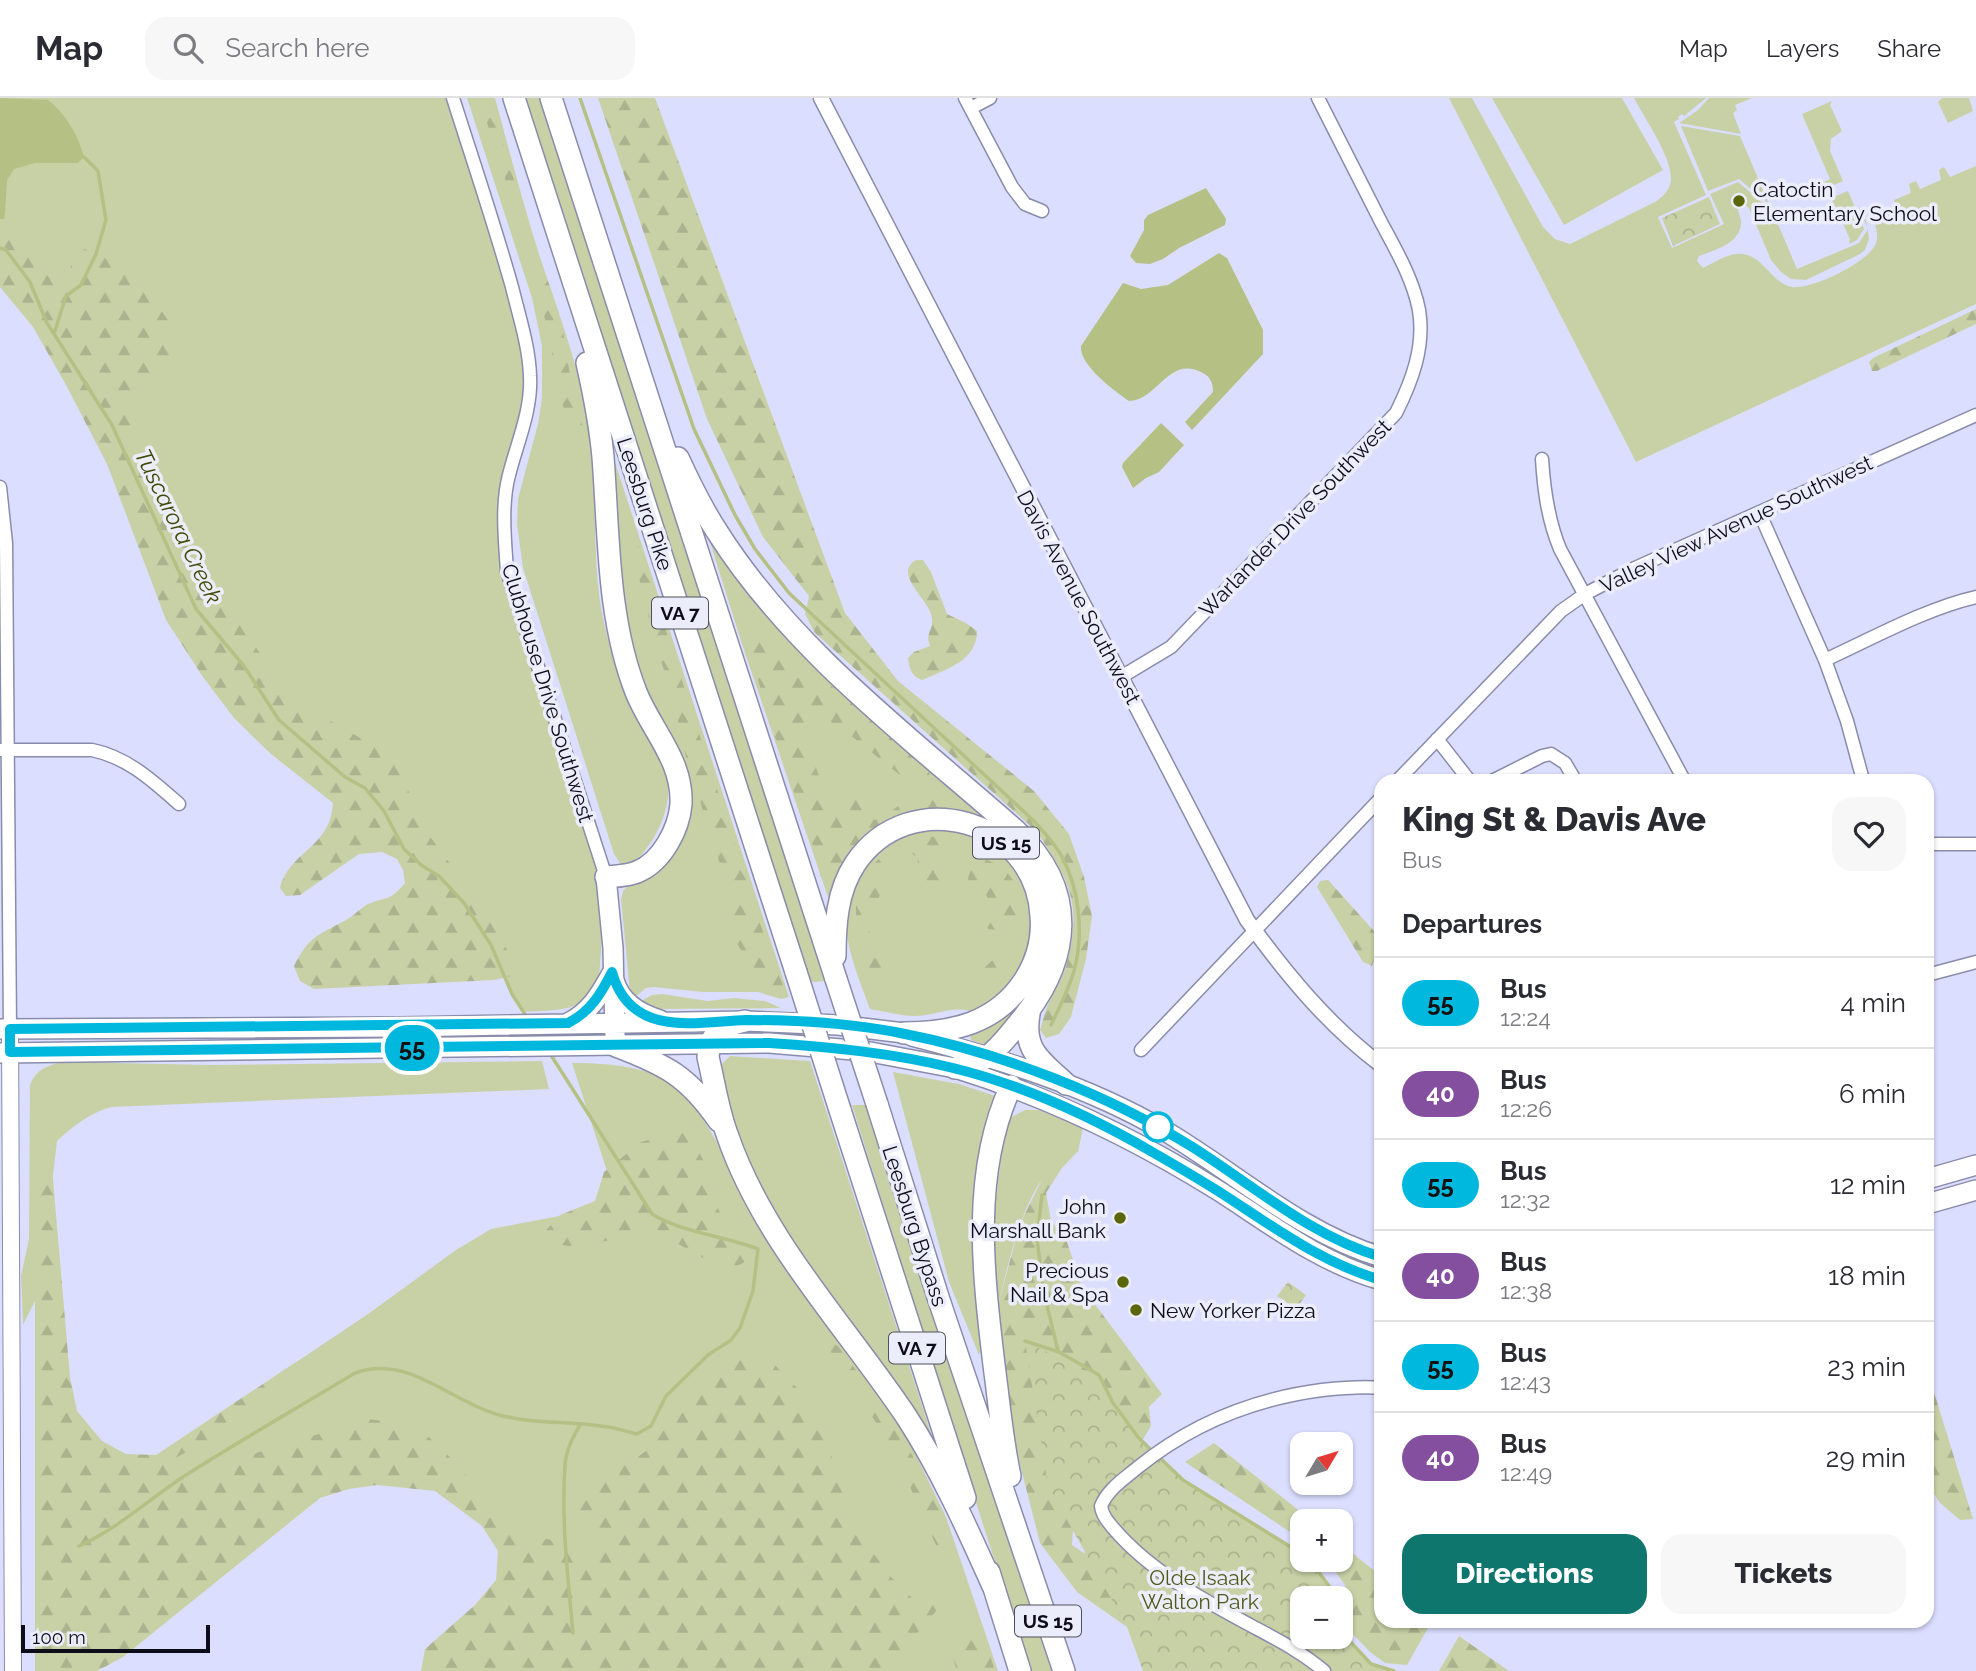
<!DOCTYPE html>
<html lang="en">
<head>
<meta charset="utf-8">
<style>
	:root { --surface:#fff; --page:#f7f7f7; --text:#2b2b33; --muted:#7c7c81; --line:#e1e1e2; --accent:#0f766e }
	body { margin:0; font-family:Raleway,sans-serif; background:var(--page); color:var(--text); height:100vh; display:flex; flex-direction:column; font-size:26px; white-space:nowrap }
	* { box-sizing:border-box; margin:0 }
	p { font-size:23px; color:var(--muted) }
	.icon { flex:none; width:38px; height:38px; fill:none; stroke:currentColor; stroke-width:2; stroke-linecap:round; stroke-linejoin:round }
	.map { position:relative; flex:1; overflow:hidden }
	.details { position:absolute; left:1374px; top:676px; width:560px; height:854px; display:flex; flex-direction:column; background:var(--surface); border-radius:21px; box-shadow:0 2px 5px #0004 }
	.details>* { flex:none }
	.badge { padding:0 14px; border-radius:23px; font-size:24px; line-height:46px }
	.needle { width:46px; rotate:52deg }
	.fabs { position:absolute; left:1290px; top:1334px; display:grid; gap:14px }
	.fabs a { display:grid; place-items:center; width:63px; height:63px; border-radius:14px; background:var(--surface); box-shadow:0 2px 5px #0004; font-size:35px }
	.scale { position:absolute; left:21px; bottom:18px; width:189px; box-sizing:border-box; padding-left:7px; border:4px solid #0c0d18; border-top:0; font-size:19px; line-height:24px; white-space:nowrap; color:#0c0d18; -webkit-text-stroke:5px #ebedfa; paint-order:stroke }
	.map>.badge { position:absolute; translate:-50% -50%; box-shadow:0 0 0 4px #fff }
	h2 { padding:0 28px; font-size:26px; line-height:63px }
	.round { display:grid; place-items:center; flex:none; width:74px; height:74px; border-radius:21px; background:var(--page) }
	.head { display:flex; align-items:center; justify-content:space-between; height:119px; padding:0 28px }
	h1 { font-size:33px; font-weight:800; line-height:52px }
	.button { display:flex; gap:14px; margin-top:auto; padding:14px 28px }
	.button a { flex:1; height:80px; border-radius:21px; background:var(--accent); color:#fff; font-size:28px; font-weight:800; line-height:80px; text-align:center }
	.button a+a { background:var(--page); color:var(--text) }
	ul { padding:0; list-style:none }
	li { display:flex; align-items:center; gap:21px; height:91px; padding:0 28px; border-top:2px solid var(--line) }
	li div { flex:1 }
	li b { display:block; font-size:26px }
	li em { font-style:normal }
	li .badge { min-width:77px; font-weight:700; text-align:center }
	header { display:flex; align-items:center; gap:42px; box-sizing:border-box; height:98px; padding:0 35px; background:var(--surface); border-bottom:2px solid var(--line) }
	header strong { font-size:33px }
	nav { display:flex; gap:38px; margin-inline-start:auto; font-size:24px }
	.search { width:490px; height:63px; background:var(--page); display:flex; align-items:center; gap:18px; box-sizing:border-box; padding:0 24px; border-radius:21px; color:var(--muted); font-size:26px }
	.map>svg:first-child { display:block }
</style>
</head>
<body>
<header>
<strong>Map</strong>
<div class="search"><svg class="icon" aria-label="search" viewBox="0 0 24 24"><circle cx="10" cy="10" r="6"/><path d="M15 15l6 6"/></svg>Search here</div>
<nav><a>Map</a><a>Layers</a><a>Share</a></nav>
</header>
<div class="map">
<svg width="1976" height="1573" viewBox="0 0 1976 1573">
	<defs>
		<pattern id="forest-firs" width="22" height="20" patternUnits="userSpaceOnUse" patternTransform="scale(1.75)"><rect width="22" height="20" fill="#c8d1a6"/><path d="M5 1l3.5 6h-7zM16 11l3.5 6h-7z" fill="#abb28e"/></pattern>
		<pattern id="park-crowns" width="20" height="18" patternUnits="userSpaceOnUse" patternTransform="scale(1.75)"><rect width="20" height="18" fill="#c8d1a6"/><path d="M2 6a3 3 0 1 1 6 0M12 15a3 3 0 1 1 6 0" fill="none" stroke="#abb28e"/></pattern>
	</defs>
	<rect width="100%" height="100%" fill="#dbdeff"/>
	<path fill="#c8d1a6" d="M0,0H449L524,234L528,307L508,385L512,491L606,779L599,881C586,917 554,911 522,914L512,896L491,847L323,661L0,150Z
		M467,0H495C509,51 522,102 538,153C557,211 580,269 589,330C599,395 590,461 604,525C609,548 617,574 628,595C641,623 665,655 668,687C670,718 653,745 633,767L622,768L614,756L523,470L517,426L518,401L538,326L542,300V248L532,200Z
		M522,0H544L827,883L812,884L802,862Z
		M1449,0H1472L1543,129L1555,141L1570,146L1655,104C1663,99 1670,92 1671,82C1672,59 1645,21 1634,0H1706L1684,18L1682,16L1678,19L1679,21L1674,24L1706,97L1658,119L1672,150L1724,126L1710,96L1738,84L1772,112L1797,171L1859,145L1868,131L1864,122L1866,121L1869,141L1865,152L1860,156L1806,182L1791,181L1781,174L1771,162L1749,110L1744,106H1738C1737,113 1740,117 1741,123C1742,145 1715,152 1699,158L1697,163L1703,170C1715,164 1730,154 1743,156C1764,159 1772,185 1792,189C1811,192 1870,164 1876,145C1879,137 1875,126 1873,118L1896,108L1894,102L1911,95L1909,86L1916,83L1920,91L1941,82L1939,72L1944,69L1950,79L1976,68V206L1636,364Z
		M1492,0H1622L1663,72L1564,127Z
		M1709,0H1752L1735,7L1737,12L1733,15L1741,36L1679,25L1698,12Z
		M1942,0H1969L1973,13L1948,25L1938,4Z
		M1832,3L1830,7L1842,33L1831,41L1830,53L1843,83L1821,93L1818,87L1830,81L1802,16Z
		M1681,28L1740,38L1769,106L1739,81L1708,93Z
		M1848,93L1864,131L1857,142L1849,146L1850,141L1831,100Z
		M611,352L789,899L781,901L758,894H703L654,889L646,890L634,900L630,894L621,801L623,793L682,731L650,606L624,536Z
		M699,409L721,447L987,717L983,724L902,725L831,808L741,543Z
		M956,730L1005,754L1027,789L1034,844L1018,882L979,916C954,905 939,918 914,918C900,918 884,913 870,911C860,883 846,852 846,822C846,782 881,745 918,733C929,730 944,731 956,730Z
		M662,896L708,903L734,900L765,903L781,910L651,911L644,908L641,903L652,897Z
		M1019,907L990,949L971,942L970,937L994,926Z
		M730,958L810,963L942,1369C908,1318 874,1267 841,1216C793,1145 733,1059 722,972V966Z
		M542,963L549,991L111,1009C90,1015 73,1028 57,1043L39,1195L23,1227L21,1178L29,1141L30,987C36,971 48,967 64,964L211,967Z
		M572,965C669,965 688,988 731,1070L906,1337L946,1419L998,1573H756L522,1454L427,1362L179,1408L146,1365L368,1216L456,1152L491,1131L618,1107Z
		M893,974L959,986L995,998L981,1054L982,1246L979,1257L949,1184Z
		M852,1007H867L1052,1573H1030L964,1367Z
		M1025,1012H1039L1083,1030L1078,1054C1025,1067 1009,1168 996,1214L993,1124L1005,1028L1008,1021Z"/>
	<path fill="url(#forest-firs)" d="M479,0H490L517,92L516,102L508,90Z
		M598,0H655L845,515L898,583L1034,693L1069,736L1084,779L1092,818L1086,861L1071,919L1059,936L1046,940L1040,932C1043,924 1044,915 1048,907C1053,894 1062,881 1066,868C1083,806 1070,783 1036,733L815,535L805,516L809,498L763,439L707,321Z
		M0,134L45,155L60,173H70L73,156L85,151L118,166L156,205L174,231L176,242L172,257L139,299L132,316L133,339L144,366L189,446L245,535L283,586L318,616L378,650L400,672L423,729L490,820L514,865L513,878L494,882L314,891L300,883L294,868C310,837 317,838 346,822C354,818 360,810 368,806C388,798 389,804 405,785L403,772L397,761L382,754L359,756L300,797L286,798L280,790C290,752 330,751 333,705L271,656L234,620L203,579L166,522L107,366L66,287L33,229L0,189Z
		M548,183L563,233L571,283L584,334L581,344L568,331L539,193Z
		M1976,211V226L1877,273H1872L1869,264L1873,260Z
		M629,418L772,862L783,887L779,895L770,891L754,872L730,835L731,809L725,782L686,659L672,595L657,552L634,461Z
		M916,462H923L931,474L947,516L966,525L977,533C977,563 945,572 922,582C912,579 909,570 908,560L914,554L930,548C925,534 933,534 932,521C932,503 891,476 916,462Z
		M772,539L922,662L930,676L920,685L906,682L844,632L823,619L813,622L806,634C812,660 818,685 837,705L852,699H868L874,722C886,718 893,711 903,705C916,699 927,696 941,693L950,699L951,706L942,713L840,773L833,783L821,779L814,751L767,616L750,550L755,541Z
		M927,737L937,740L945,749L939,783L929,791C911,787 921,771 917,759L912,756C888,766 878,804 868,827L873,846L882,859L886,882L881,889C867,877 866,862 862,845C860,833 855,820 856,808C861,767 890,745 927,737Z
		M983,761C1008,767 1021,789 1024,814C1014,828 1006,834 988,831L983,822L988,813L987,798L980,792H969C966,777 970,769 983,761Z
		M1328,782L1374,833L1377,854L1372,868L1363,864L1317,789L1320,783Z
		M997,858H1020L1015,869L990,879L983,871Z
		M672,1035L690,1036L705,1066L723,1126L745,1164L726,1173L666,1139L638,1134L607,1143L569,1148L536,1143L560,1117L595,1103L604,1074L641,1044Z
		M1077,1054L1062,1070L1046,1095L1051,1123L1066,1141L1082,1189L1162,1296L1149,1309L1151,1328L1129,1365L1080,1410L1073,1432L1072,1447L1084,1455L1100,1450L1152,1573L1127,1529L1077,1494L1040,1445L1016,1351L1007,1299L996,1214L1020,1126L1045,1075L1065,1057Z
		M52,1070L70,1279L77,1313L102,1343L126,1356L156,1357L296,1264L278,1297L221,1337L167,1364L184,1384L214,1378L250,1357L368,1321L407,1326L419,1330L445,1354L505,1419L529,1436L586,1452L594,1445L580,1421L578,1404L601,1384L652,1349L687,1299L707,1283L752,1255L768,1260L800,1293L826,1338L850,1424L891,1479L915,1503L942,1506L885,1573H421L425,1551L475,1507L496,1482L498,1453L482,1428L435,1393L377,1387L349,1391L320,1400L123,1559L97,1573H35V1103Z
		M831,1245L838,1248C874,1296 908,1343 933,1398C940,1415 949,1431 946,1450L941,1451L936,1447L901,1369L881,1332L835,1263L831,1254Z
		M1927,1287L1934,1294L1973,1421L1960,1422L1940,1405L1927,1385Z
		M1214,1345L1312,1423H1302V1442L1185,1364Z
		M1341,1446L1381,1478V1522L1432,1523L1407,1567L1385,1565L1370,1554L1346,1529L1342,1518L1348,1497L1345,1487L1326,1461H1340Z
		M964,1531L979,1532L985,1542L995,1573H957L951,1554Z
		M1459,1538L1509,1573H1439Z"/>
	<path fill="url(#park-crowns)" d="M1709,99L1720,126L1673,148L1662,120Z
		M1288,1184L1306,1197L1296,1211L1277,1198Z
		M1025,1243L1101,1281L1113,1305L1138,1339L1183,1382L1302,1456V1461H1309L1332,1492V1500H1302V1538H1340L1341,1528L1346,1539L1371,1566L1394,1573H1143L1127,1529L1048,1388Z"/>
	<path fill="#b5c084" d="M0,0L48,2C67,17 78,37 84,59L78,65H35L14,71L7,82L5,116L4,121H0Z
		M1206,90L1226,121L1225,127L1179,150L1163,161L1150,166L1136,165L1130,158L1144,132V122L1148,117Z
		M1219,155L1227,160L1263,232V256L1192,332L1185,324L1213,294C1213,286 1211,279 1203,275C1169,256 1158,302 1129,303C1114,293 1079,267 1081,248L1123,185L1141,191L1168,187Z
		M1161,325L1184,347L1159,374L1146,380L1133,390L1122,369L1123,365Z"/>
	<g fill="none" stroke-linecap="round" stroke-linejoin="round">
		<path stroke="#b5c084" stroke-width="3.5" d="M580,0L694,331L735,417L755,451L789,495L1034,723C1044,734 1054,745 1061,757C1080,791 1084,836 1074,873C1069,891 1059,910 1051,927
			M0,150L6,152L30,184L47,225L112,327L196,511L244,568L279,622L345,679L365,690L384,713L404,751L421,767L439,778L464,805L491,847L512,896L528,921
			M54,236L66,198L81,187L96,156L106,122L98,73L84,59
			M1042,1097L1037,1141L1044,1195L1058,1253
			M1025,1243L1059,1254L1099,1277L1113,1305L1138,1339L1153,1354
			M1159,1359L1183,1382L1302,1456
			M79,1448C119,1430 149,1401 186,1377C241,1342 299,1309 355,1275C409,1256 449,1303 499,1317C533,1326 566,1323 601,1328C613,1329 625,1333 637,1336L651,1328L666,1298L708,1257L731,1242L740,1230L753,1193L758,1151C727,1139 678,1133 652,1116L549,954
			M1309,1461L1332,1492V1500
			M1340,1528L1346,1539L1371,1566L1394,1573
			M573,1535C568,1480 561,1422 565,1367C566,1352 573,1339 580,1327"/>
		<defs>
			<path id="minor" d="M453,0C473,63 494,125 512,189C519,218 529,248 530,278C532,312 517,345 509,377C501,407 505,443 507,473L606,779
				M965,0L1012,89L1025,106L1042,113
				M971,10L990,0
				M1542,361C1544,393 1548,422 1560,451L1684,682
				M0,389L6,445L10,931
				M1760,416L1825,562L1847,623L1863,682
				M1825,562C1871,541 1927,510 1976,499
				M1121,579L1171,549L1396,315C1412,283 1425,249 1419,212C1413,181 1396,152 1381,124C1360,83 1339,41 1318,0
				M1437,641L1469,682
				M0,652H92C127,659 153,683 179,706
				M1398,682L1561,513L1585,496L1635,470L1976,317
				M1494,682L1542,658L1551,656L1565,665L1575,682
				M1927,746H1976
				M1927,877L1976,864
				M1141,952L1381,700
				M1324,1573C1302,1554 1276,1541 1250,1527C1202,1501 1150,1473 1114,1431C1108,1424 1102,1417 1101,1408C1108,1391 1124,1381 1137,1370C1191,1326 1253,1301 1322,1292C1341,1290 1361,1288 1381,1290"/>
			<path id="tertiary" d="M821,0L1247,822C1286,876 1328,927 1381,967"/>
			<path id="secondary" d="M10,931L13,1573"/>
			<path id="primary" d="M912,938C1000,961 1086,987 1165,1033C1236,1075 1301,1135 1381,1159
				M955,970C1049,999 1136,1041 1219,1093C1272,1127 1319,1164 1381,1182
				M1927,1081L1976,1067
				M1927,1106L1976,1092"/>
			<path id="trunk" d="M606,779L613,850L615,937
				M614,882C620,904 640,916 660,922
				M568,925C590,914 600,897 612,875
				M0,931L399,929L745,923L838,927L904,935
				M0,955L769,945L865,953L955,970"/>
			<path id="motorway" d="M514,0L796,874
				M551,0L836,881
				M587,265C594,296 600,327 603,359C609,437 607,520 636,594C651,632 683,662 681,706C679,731 662,764 637,774C627,778 616,778 606,779
				M678,360C690,386 702,411 718,435C793,553 912,641 1015,732C1079,792 1072,862 1018,926C998,950 988,966 955,970
				M835,858C835,827 837,793 855,766C909,685 1036,721 1041,818C1043,841 1037,863 1024,883C996,925 953,935 904,935
				M1030,911C1021,951 1039,961 1066,986
				M745,923C722,928 710,934 708,959C714,984 718,1012 727,1036C763,1142 845,1227 906,1318C941,1372 967,1430 993,1488
				M616,948C666,967 688,978 719,1023
				M877,1006L939,1202L1064,1573
				M840,1012L965,1400
				M1010,1378C1002,1341 999,1304 994,1267C983,1174 971,1075 1011,988
				M989,1474L1020,1573"/>
		</defs>
		<use href="#minor" stroke="#898caa" stroke-width="15"/>
		<use href="#tertiary" stroke="#898caa" stroke-width="17"/>
		<use href="#secondary" stroke="#898caa" stroke-width="18"/>
		<use href="#primary" stroke="#898caa" stroke-width="22"/>
		<use href="#trunk" stroke="#898caa" stroke-width="22"/>
		<use href="#motorway" stroke="#898caa" stroke-width="24"/>
		<use href="#minor" stroke="#fff" stroke-width="12"/>
		<use href="#tertiary" stroke="#fff" stroke-width="14"/>
		<use href="#secondary" stroke="#fff" stroke-width="16"/>
		<use href="#primary" stroke="#fff" stroke-width="19"/>
		<use href="#trunk" stroke="#fff" stroke-width="19"/>
		<use href="#motorway" stroke="#fff" stroke-width="21"/>
		<defs>
			<path id="motorway-bridge" d="M796,874L840,1012
				M836,881L877,1006"/>
		</defs>
		<use href="#motorway-bridge" stroke="#898caa" stroke-width="24" stroke-linecap="butt"/>
		<use href="#motorway-bridge" stroke="#fff" stroke-width="21"/>
	</g>
	<g fill="none" stroke-linecap="round" stroke-linejoin="round">
		<defs>
			<path id="line" d="M1381,1159C1311,1138 1254,1088 1194,1050C1109,997 1002,955 905,936C853,925 799,922 746,922C716,923 681,930 652,920C630,912 618,896 612,874C601,896 590,914 568,925L10,931V954L769,945C831,949 893,955 953,970C1023,987 1092,1019 1154,1055C1175,1067 1197,1080 1218,1093C1271,1127 1319,1164 1381,1182"/>
		</defs>
		<use href="#line" stroke="#fff" stroke-width="16"/>
		<use href="#line" stroke="#00b8de" stroke-width="10"/>
	</g>
	<g fill="#5b6608" stroke="#ebedfa" stroke-width="2.5">
		<circle cx="1739" cy="103" r="7"/>
		<circle cx="1120" cy="1120" r="7"/>
		<circle cx="1123" cy="1184" r="7"/>
		<circle cx="1136" cy="1212" r="7"/>
	</g>
	<circle fill="#fff" stroke="#00b8de" stroke-width="3.5" cx="1158" cy="1029" r="14"/>
	<g text-anchor="middle" dominant-baseline="central" stroke-width="7" stroke-linejoin="round" paint-order="stroke">
		<g fill="#ebedfa" stroke="#4f505c" stroke-width="2">
			<rect x="652" y="499.5" width="56" height="31" rx="5"/>
			<rect x="973" y="729.5" width="66" height="31" rx="5"/>
			<rect x="889" y="1234.5" width="56" height="31" rx="5"/>
			<rect x="1015" y="1507.5" width="66" height="31" rx="5"/>
		</g>
		<g font-size="19" font-weight="bold" fill="#0c0d18">
			<text x="680" y="515">VA 7</text>
			<text x="1006" y="745">US 15</text>
			<text x="917" y="1250">VA 7</text>
			<text x="1048" y="1523">US 15</text>
		</g>
		<g font-size="21" fill="#0c0d18" stroke="#ebedfa" text-anchor="start">
			<text x="1753" y="91">Catoctin<tspan x="1753" dy="24">Elementary School</tspan></text>
			<text x="1106" y="1108" text-anchor="end">John<tspan x="1106" dy="24">Marshall Bank</tspan></text>
			<text x="1109" y="1172" text-anchor="end">Precious<tspan x="1109" dy="24">Nail &amp; Spa</tspan></text>
			<text x="1150" y="1212">New Yorker Pizza</text>
		</g>
		<g font-size="21" fill="#0c0d18" stroke="#ebedfa">
			<text transform="translate(645 406) rotate(72)">Leesburg Pike</text>
			<text transform="translate(1295 420) rotate(-46)">Warlander Drive Southwest</text>
			<text transform="translate(1736 426) rotate(-25)">Valley View Avenue Southwest</text>
			<text transform="translate(1079 499) rotate(62)">Davis Avenue Southwest</text>
			<text transform="translate(548 595) rotate(73)">Clubhouse Drive Southwest</text>
			<text transform="translate(915 1128) rotate(72)">Leesburg Bypass</text>
		</g>
		<g font-size="21" fill="#505917" stroke="#ebedfa">
			<text x="1200" y="1479">Olde Isaak<tspan x="1200" dy="24">Walton Park</tspan></text>
		</g>
		<g font-size="23" font-style="italic" fill="#404700" stroke="#ebedfa">
			<text transform="translate(179 428) rotate(64)">Tuscarora Creek</text>
		</g>
	</g>
</svg>
<div class="fabs">
<a><svg class="needle" viewBox="-14 -14 28 28"><path d="M0-13l5 13h-10z" fill="#e53935"/><path d="M0 13l5-13h-10z" fill="#7c7c81"/></svg></a>
<a>+</a>
<a>−</a>
</div>
<div class="scale">100 m</div>
<b class="badge" style="left:412px;top:950px;background:#00b8de;color:#111">55</b>
<section class="details">
<div class="head"><div><h1>King St &amp; Davis Ave</h1><p>Bus</p></div><a class="round"><svg class="icon" aria-label="heart" viewBox="0 0 24 24"><path d="M12 20l-8-8c-3-5 5-10 8-4 3-6 11-1 8 4z"/></svg></a></div>
<h2>Departures</h2>
<ul>
<li><span class="badge" style="background:#00b8de;color:#111">55</span><div><b>Bus</b><p>12:24</p></div><em>4 min</em></li>
<li><span class="badge" style="background:#844f9f;color:#fff">40</span><div><b>Bus</b><p>12:26</p></div><em>6 min</em></li>
<li><span class="badge" style="background:#00b8de;color:#111">55</span><div><b>Bus</b><p>12:32</p></div><em>12 min</em></li>
<li><span class="badge" style="background:#844f9f;color:#fff">40</span><div><b>Bus</b><p>12:38</p></div><em>18 min</em></li>
<li><span class="badge" style="background:#00b8de;color:#111">55</span><div><b>Bus</b><p>12:43</p></div><em>23 min</em></li>
<li><span class="badge" style="background:#844f9f;color:#fff">40</span><div><b>Bus</b><p>12:49</p></div><em>29 min</em></li>
</ul>
<div class="button"><a>Directions</a><a>Tickets</a></div>
</section>
</div>
</body>
</html>
